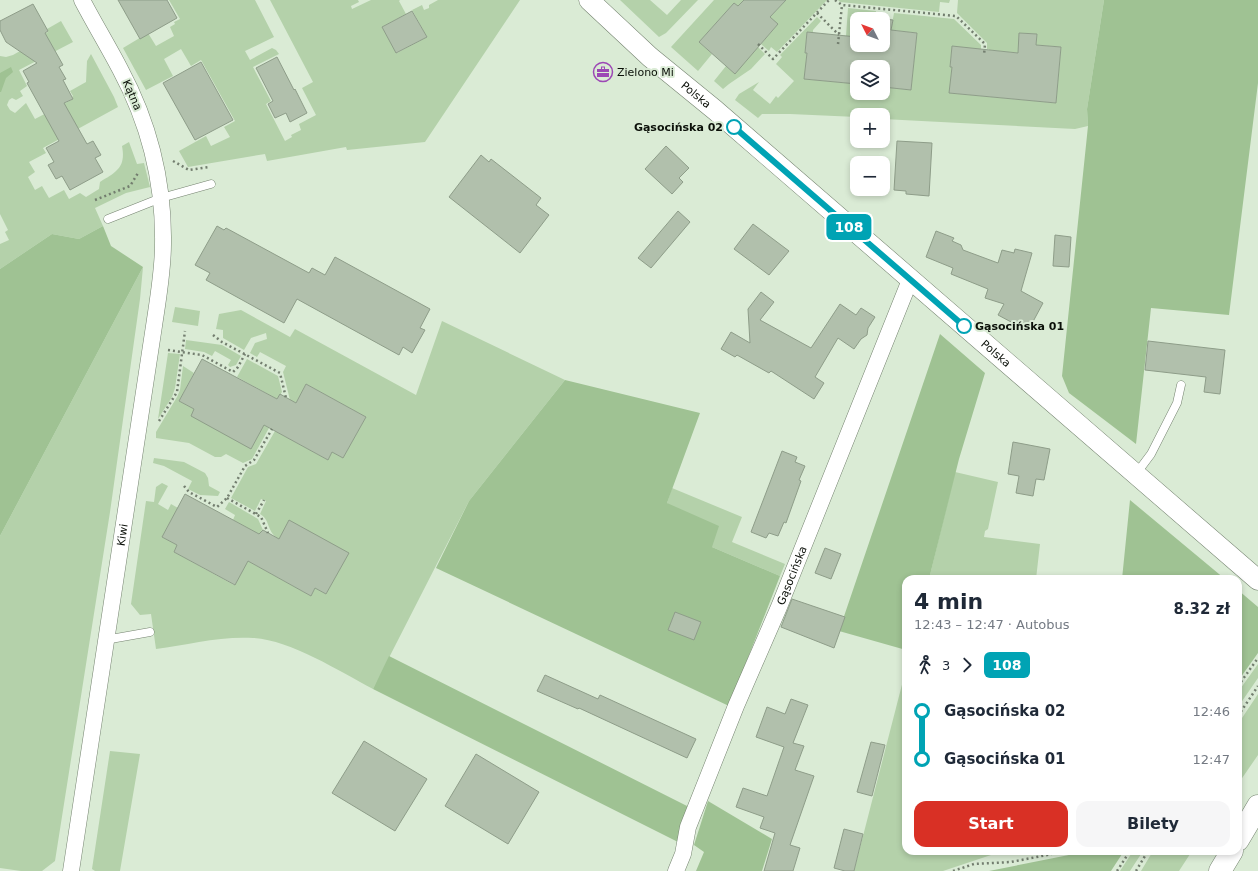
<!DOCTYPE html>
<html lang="pl">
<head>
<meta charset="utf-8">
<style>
	:root { --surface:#fff; --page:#f6f6f7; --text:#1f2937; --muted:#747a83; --accent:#d93025 }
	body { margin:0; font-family:"DejaVu Sans",sans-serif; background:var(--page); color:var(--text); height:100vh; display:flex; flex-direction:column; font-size:15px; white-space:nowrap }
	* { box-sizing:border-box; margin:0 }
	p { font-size:13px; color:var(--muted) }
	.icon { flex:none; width:22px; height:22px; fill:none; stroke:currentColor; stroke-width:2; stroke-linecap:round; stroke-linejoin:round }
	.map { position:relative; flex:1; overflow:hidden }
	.panel { position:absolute; left:902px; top:575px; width:340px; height:280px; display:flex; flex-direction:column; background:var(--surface); border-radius:12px; box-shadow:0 2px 6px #0003 }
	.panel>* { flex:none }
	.badge { padding:0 8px; border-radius:6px; font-size:14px; line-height:26px }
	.needle { width:26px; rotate:312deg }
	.fabs { position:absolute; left:850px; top:12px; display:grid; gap:8px }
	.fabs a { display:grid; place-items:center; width:40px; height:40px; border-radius:8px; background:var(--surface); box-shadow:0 2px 6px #0003; font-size:20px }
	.map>.badge { position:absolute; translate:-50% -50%; box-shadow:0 0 0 2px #fff }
	.legs { display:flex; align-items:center; gap:6px; height:44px; padding:0 12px; font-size:13px }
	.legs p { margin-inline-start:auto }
	.summary { display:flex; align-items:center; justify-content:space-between; height:68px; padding:0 12px }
	h1 { font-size:22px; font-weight:800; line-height:30px }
	.action { display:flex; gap:8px; margin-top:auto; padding:8px 12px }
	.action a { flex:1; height:46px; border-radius:12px; background:var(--accent); color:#fff; font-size:16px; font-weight:800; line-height:46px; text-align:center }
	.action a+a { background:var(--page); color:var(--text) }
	ul { padding:0 12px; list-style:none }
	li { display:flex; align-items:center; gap:14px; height:48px; font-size:15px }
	li i { display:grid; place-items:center; width:6px; height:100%; margin:0 5px; background:currentColor }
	li i::after { content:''; width:10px; height:10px; margin:-5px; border:3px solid; border-radius:50%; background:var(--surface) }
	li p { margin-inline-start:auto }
	li:first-child i { background:linear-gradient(#0000 50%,currentColor 0) }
	li:last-child i { background:linear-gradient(currentColor 50%,#0000 0) }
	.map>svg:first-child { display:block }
</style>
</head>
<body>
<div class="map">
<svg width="1258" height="871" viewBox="0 0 1258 871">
	<rect width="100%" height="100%" fill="#daebd5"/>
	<path fill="#b4d1aa" d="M169,0H255L274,37L245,51L250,60L272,48L276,50L279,54L253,67L271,101L266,104L285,141L292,137L291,135L301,130L299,124L316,115L302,88L313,82L270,0H358L359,2L351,6L352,9L371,0H400L399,1L406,14L382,27L397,53L427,37L412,10L422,5L424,10L429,8V5L438,0H520L425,142L347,150L346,147L267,161L265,154L188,167L179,151L206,136L211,146L230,137L224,127L235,121L201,60L191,66L181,49L164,59L173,76L146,90L123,48L148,33L156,46L174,36L170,27L175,24L174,22L180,19Z
		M620,0H650L667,15L681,0H698L666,33L659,37Z
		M714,0H744L738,6L734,3L699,42L712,54L698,71L671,47Z
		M786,0H827L777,52L771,47L769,51L761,44L777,25L770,17Z
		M838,0H950L949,3L940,2L939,12L840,2Z
		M958,0H1104L1087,109L1088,126L1075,129L883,119V115H857V117L790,114H762L758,118L735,100L739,94L759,82L753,90L770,104L776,96L778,98L794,81L776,64L782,57L780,55L817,17L821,21L813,30V33L807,32L805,53H807L805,79L857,84V93H883V87L911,90L917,33L891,30L894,13L954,19L981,45V50L952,47L950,66L952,67L950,93L1056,103L1061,47L1036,45L1037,34L1020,33L1018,53L989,50V49H987V43L957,13Z
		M848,8L876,11L875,19H857V37L846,36Z
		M61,21L73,42L19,70L27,86L20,91L23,96L16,100L12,98L9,100L7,105L10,110L15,113L26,103L35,119L73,99L72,97L73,96L70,91L86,82L87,61L91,54L114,97L118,107L43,148L46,153L29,162L35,172L28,177L35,190L42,186L49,198L64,190L69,199L80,193L86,197L99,189L100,182C117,172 126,167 122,146L129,142L137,164L144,163L150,187L126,193L95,208L103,226L79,239L52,234L0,269V244L9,240L5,232L8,230L0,214V56L6,57L13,55L20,51L23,46L48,32L47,29Z
		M758,47L765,54L751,69L729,84L723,89L714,81L726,66L734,73Z
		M143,267L140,299L110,512L55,861L42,871H21L0,868V536Z
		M175,307L200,311L198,326L172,322Z
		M241,310L290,337L295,329L416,395L442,321L565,380L469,501L373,689C339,671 290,640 253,638C220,636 187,645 156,649L151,614L140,615L131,604L146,501L154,502L156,487L162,483L168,486L158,504L168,510L171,504L178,508L162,537L177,545L174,552L234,585L248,561L311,596L315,588L326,594L348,553L279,539C266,532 271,520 260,514L266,501L261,499L255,511L231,498L248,467L256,464L275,431L328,460L332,452L343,458L366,417L306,384L296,403L290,400L283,372L286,366L260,352L257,357L250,353L255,343L267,339L266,333L251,338L244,350L223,338V330L216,329L219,314Z
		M186,340L222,345L241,356L236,365L230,367L228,365L231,360L215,351L212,356L204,352L185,349Z
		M168,353L180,354L175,388L172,397L158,419Z
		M247,359L278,376L282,392L277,399L237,377Z
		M183,366L194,373L179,401L194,409L251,448L264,425L269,428L252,459L243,463L226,454L221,457H215L189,443L156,438V432L177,397L180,390Z
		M154,458L184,462L205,473L208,478L209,486L220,492L218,496L200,495L188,489L192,481L164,466L153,463Z
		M955,472L998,482L988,529L985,531L984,537L1040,544L1036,579H929Z
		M672,488L742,517L732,542L785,564L780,576L712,547L667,503Z
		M229,502L258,519L263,530H262L260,535L233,520L235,515L225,509Z
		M1258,664V678L1238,707V692Z
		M906,669V851H1003L943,871H854Z
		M1258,694V755L1238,784V724Z
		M110,751L140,754L120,871H95L92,869Z
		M1133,851H1143L1130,871H1120Z
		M1153,851H1192L1179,871H1141Z"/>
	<path fill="#9fc293" d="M1104,0H1258V83L1229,315L1151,308L1136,444L1069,393L1062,376L1088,126L1087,109Z
		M11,67L13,72L6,78L1,92H0V73Z
		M103,226L111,246L143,267L0,536V269L52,234L79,239Z
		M940,334L985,373L959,459L929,579H906V650L839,631Z
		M565,380L700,413L667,503L719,526L712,547L780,576L729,706L436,568L469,501Z
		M1130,500L1225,579H1122Z
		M1238,590L1258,607V653L1238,681Z
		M389,656L691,808L678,842L373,689Z
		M708,801L772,839L762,871H696L704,852L694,845Z
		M1089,851H1124L1111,871H989Z"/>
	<path fill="#b1c0ac" stroke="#8e9d89" d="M118,0H167L177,18L140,39Z
		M744,0H786L770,17L778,24L735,74L699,42L734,3L738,6Z
		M33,4L48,31L45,33L63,65L59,67L66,79L63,80L73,99L64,103L87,144L93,141L101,155L95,158L103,172L70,190L62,176L56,179L48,165L54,162L46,148L59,141L27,83L29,82L23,71L37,63L6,42L0,30V21Z
		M412,11L427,37L396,53L382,27Z
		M876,18L893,20L891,30L917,33L911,90L883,87V67H857V84L804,79L807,53H805L807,32L857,37V45H883V19H875Z
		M1019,33L1037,34L1036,45L1061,47L1056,103L949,93L952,67H950L952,46L1018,53Z
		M277,57L294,90L295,89L307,113L290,122L286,113L275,118L268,104L273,101L256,68Z
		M201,62L233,120L195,140L163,83Z
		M897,141L932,143L929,196L906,194V191L894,190Z
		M666,146L689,168L679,178L683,182L672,194L645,169Z
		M481,155L489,162L491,159L541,198L536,205L549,215L520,253L449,197Z
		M678,211L690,222L651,268L638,258Z
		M753,224L789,251L769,275L734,249Z
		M217,226L224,230L226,228L309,273L312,268L325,275L335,257L430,309L420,328L425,330L412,353L403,347L399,355L297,299L284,323L206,280L210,273L195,265Z
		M936,231L954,238L952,241L961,245L963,250L998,263L1002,250L1014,253L1015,249L1032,253L1021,291L1043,303L1028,331L998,315L1004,304L985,298L988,289L951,274L953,268L926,257Z
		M1055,235L1071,237L1069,267L1053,266Z
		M761,292L774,302L760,320L811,348L840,304L856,315L861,308L875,317L868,328L867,335L861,339L854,349L838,338L815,377L824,383L814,399L771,371L769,373L737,355L735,357L721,349L731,332L750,343L748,309Z
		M1148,341L1225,350L1220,394L1204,392L1206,377L1145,370Z
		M202,359L277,399L280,394L296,403L306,384L366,417L343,458L332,452L328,460L264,425L251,449L191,416L194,409L179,401Z
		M1013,442L1050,449L1044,480L1036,479L1033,496L1016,493L1019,476L1008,474Z
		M782,451L797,457L795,462L805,466L799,480L801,481L786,523L784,522L778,536L769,533L766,538L751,532Z
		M185,494L259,534L263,530L279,539L289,520L349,553L326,594L315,588L311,596L248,561L235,585L174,552L177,545L162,537Z
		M825,548L841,554L831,579L815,573Z
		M792,599L845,617L834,648L781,627Z
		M675,612L701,622L694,640L668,630Z
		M545,675L598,699L600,695L696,739L687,758L579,708L578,709L537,691Z
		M791,699L808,705L793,743L804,746L795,770L814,776L790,845L800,848L793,871H764L775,833L760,828L764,817L736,807L743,788L767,796L784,747L756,737L767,707L785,714Z
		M364,741L427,779L395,831L332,793Z
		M871,742L885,745L872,796L857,792Z
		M476,754L539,792L508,844L445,806Z
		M844,829L863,834L854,871H845L834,868Z"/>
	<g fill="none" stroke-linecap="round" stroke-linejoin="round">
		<defs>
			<path id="service" d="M108,219L161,198L211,184
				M1136,474L1151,454L1177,403L1181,385
				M105,640L150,632"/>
			<g id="minor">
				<path id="s1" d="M71,871L154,326C158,299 163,271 163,244C164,183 149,123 120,69C108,46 94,23 82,0"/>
				<path id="s2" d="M676,871L683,854L688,827L736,706L779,607L910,280"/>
			</g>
			<g id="tertiary">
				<path id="s3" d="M589,0L650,57L715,110L1258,580"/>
			</g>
			<path id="primary" d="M1238,840L1258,806
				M1220,871L1232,851"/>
		</defs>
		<use href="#service" stroke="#758370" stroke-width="9"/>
		<use href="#minor" stroke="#758370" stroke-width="17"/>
		<use href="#tertiary" stroke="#758370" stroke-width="21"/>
		<use href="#primary" stroke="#758370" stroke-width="23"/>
		<path stroke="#737e6f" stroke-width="2.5" stroke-dasharray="2 3" stroke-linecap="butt" d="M835,0L842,5L956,16L985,44L984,55
			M817,13L839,35
			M758,44L773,59L829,0
			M838,44L842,5
			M173,161L189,170L209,167
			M95,200L130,186L138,173
			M213,335L222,342L280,373L286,398
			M168,350L202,355L233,372L238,367L245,354
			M159,421L177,392L185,331
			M184,486L189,492L217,507L227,498L245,466L254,460L272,429
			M227,498L261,517L268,533
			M256,514L264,500
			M1238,686L1258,658
			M1238,716L1258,686
			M953,871L974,864L1011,862L1047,855L1063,851
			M1117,871L1130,851
			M1136,871L1148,851"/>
		<use href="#service" stroke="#fff" stroke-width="8"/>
		<use href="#minor" stroke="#fff" stroke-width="16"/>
		<use href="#tertiary" stroke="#fff" stroke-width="20"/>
		<use href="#primary" stroke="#fff" stroke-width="22"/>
	</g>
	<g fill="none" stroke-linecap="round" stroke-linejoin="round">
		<defs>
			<path id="line-1" d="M734,127L964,326"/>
		</defs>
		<use href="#line-1" stroke="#fff" stroke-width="9"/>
		<use href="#line-1" stroke="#00a3b4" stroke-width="6"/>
	</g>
	<defs>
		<symbol id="office-ring" viewBox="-11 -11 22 22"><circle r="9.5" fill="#daebd5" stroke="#9c47b5" stroke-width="1.5"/><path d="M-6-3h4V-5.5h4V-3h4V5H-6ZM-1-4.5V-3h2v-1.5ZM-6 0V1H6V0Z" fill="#9c47b5"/></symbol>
	</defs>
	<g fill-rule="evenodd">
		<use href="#office-ring" x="592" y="61" width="22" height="22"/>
	</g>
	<g fill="#fff" stroke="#00a3b4" stroke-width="2">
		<circle cx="734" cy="127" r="7"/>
		<circle cx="964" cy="326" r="7"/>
	</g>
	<g text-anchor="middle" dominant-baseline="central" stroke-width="4" stroke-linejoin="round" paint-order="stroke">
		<g font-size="11" fill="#0b1009" stroke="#daebd5" text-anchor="start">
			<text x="617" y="72">Zielono Mi</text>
		</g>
		<g font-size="11" fill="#0b1009" stroke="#daebd5">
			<text stroke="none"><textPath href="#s3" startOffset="143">Polska</textPath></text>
			<text transform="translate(132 95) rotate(66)">Kątna</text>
			<text stroke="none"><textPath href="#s3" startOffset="539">Polska</textPath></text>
			<text stroke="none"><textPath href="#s1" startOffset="340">Kiwi</textPath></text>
			<text stroke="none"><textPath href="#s2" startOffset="318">Gąsocińska</textPath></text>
		</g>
		<g font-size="11" font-weight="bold" fill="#0b1009" stroke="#daebd5" text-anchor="end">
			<text x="723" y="127">Gąsocińska 02</text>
			<text x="975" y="326" text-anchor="start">Gąsocińska 01</text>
		</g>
	</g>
</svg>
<div class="fabs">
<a><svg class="needle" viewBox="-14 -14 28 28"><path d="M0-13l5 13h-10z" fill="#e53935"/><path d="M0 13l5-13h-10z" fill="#747a83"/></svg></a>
<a><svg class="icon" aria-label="layers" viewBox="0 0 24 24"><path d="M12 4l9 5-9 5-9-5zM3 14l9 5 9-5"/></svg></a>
<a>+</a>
<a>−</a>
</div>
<b class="badge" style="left:849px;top:227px;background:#00a3b4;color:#fff">108</b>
<section class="panel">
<div class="summary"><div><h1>4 min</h1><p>12:43 – 12:47 · Autobus</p></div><b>8.32 zł</b></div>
<div class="legs"><svg class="icon" aria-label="walk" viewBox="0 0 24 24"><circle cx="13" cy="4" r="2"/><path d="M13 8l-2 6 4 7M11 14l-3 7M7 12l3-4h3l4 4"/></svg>3<svg class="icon" aria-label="forward" viewBox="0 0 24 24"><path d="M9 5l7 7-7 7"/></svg><b class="badge" style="background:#00a3b4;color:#fff">108</b></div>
<ul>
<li><i style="color:#00a3b4"></i><b>Gąsocińska 02</b><p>12:46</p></li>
<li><i style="color:#00a3b4"></i><b>Gąsocińska 01</b><p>12:47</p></li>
</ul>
<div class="action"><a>Start</a><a>Bilety</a></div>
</section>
</div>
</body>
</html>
